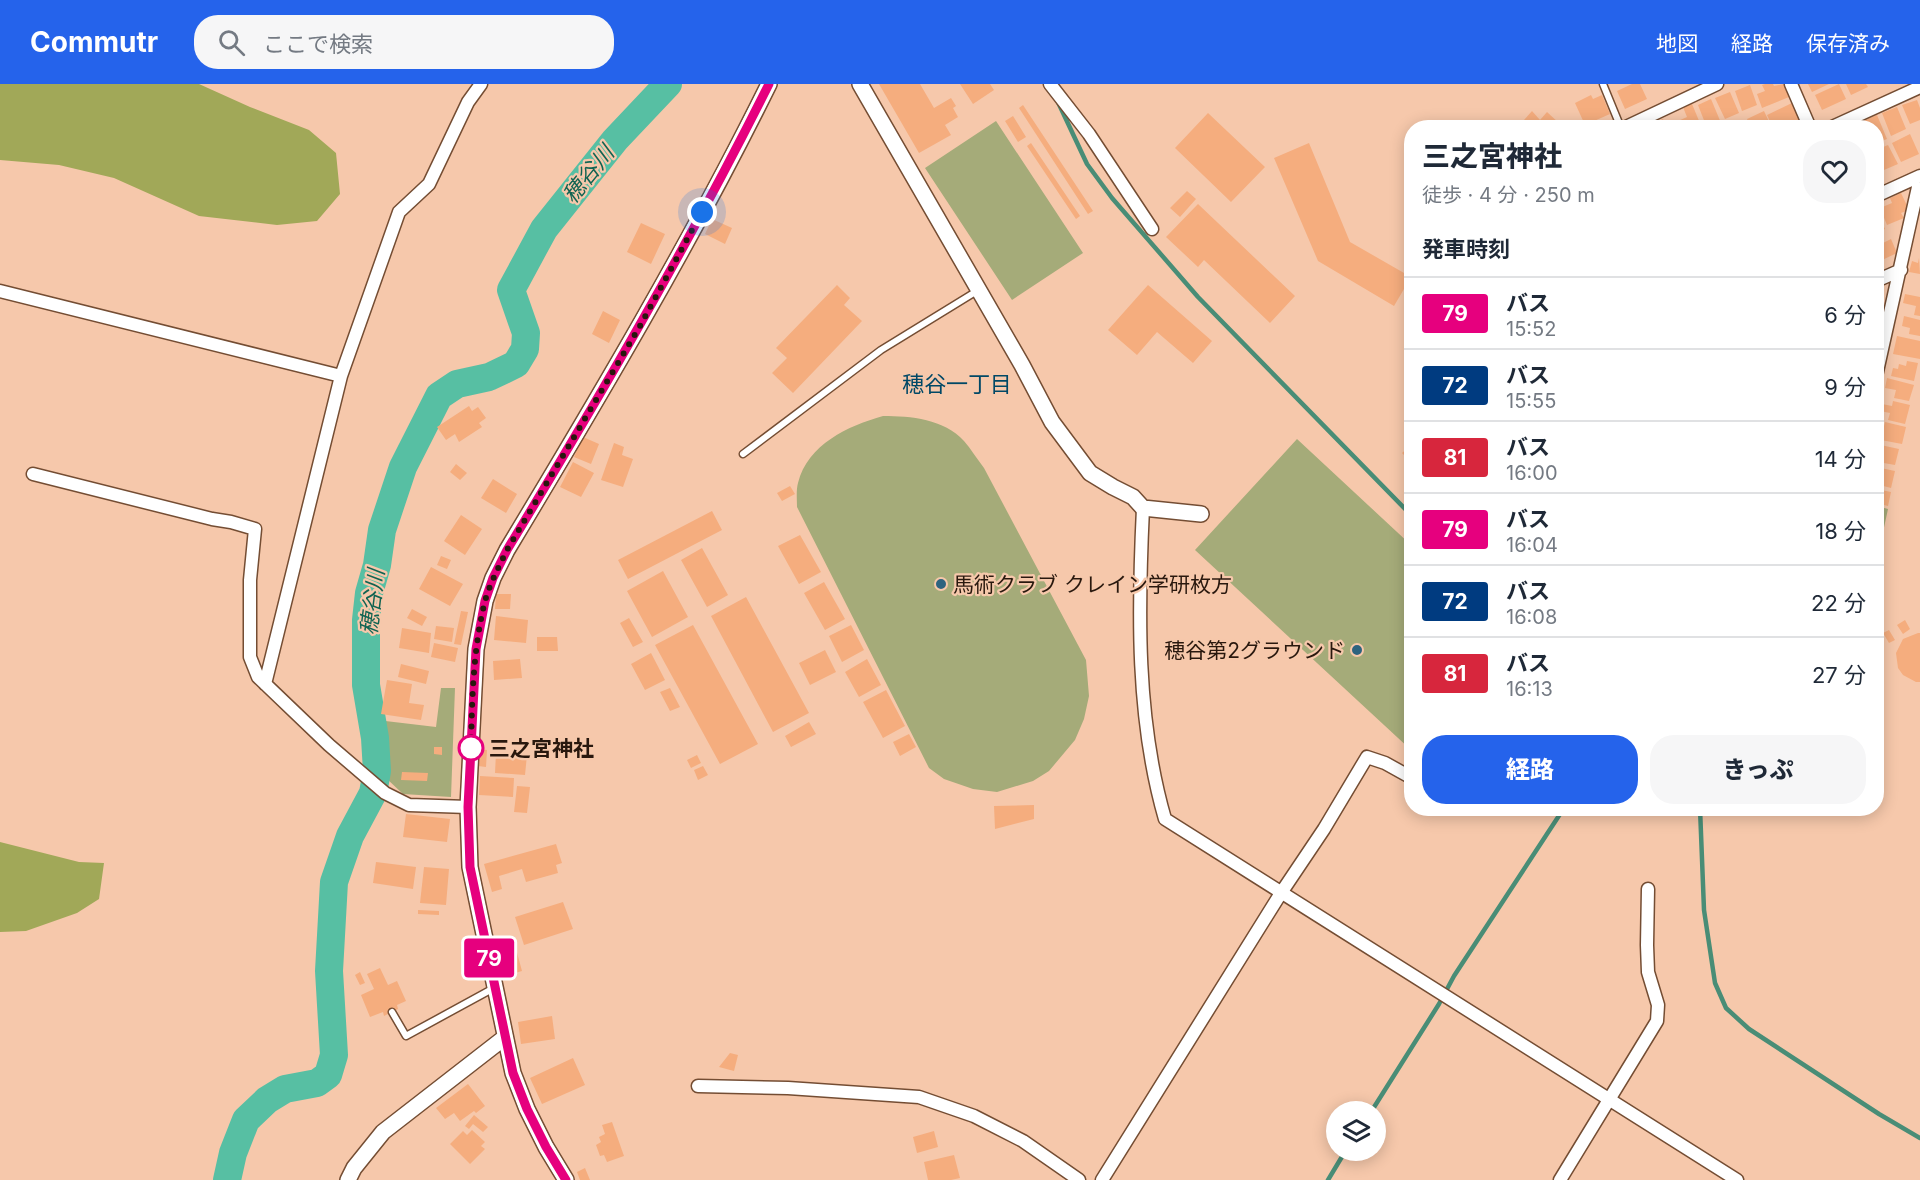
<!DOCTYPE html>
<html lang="ja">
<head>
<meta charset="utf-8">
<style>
	:root { --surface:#fff; --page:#f6f6f7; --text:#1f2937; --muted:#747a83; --line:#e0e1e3; --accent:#2563eb }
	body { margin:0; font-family:Inter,"Noto Sans JP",sans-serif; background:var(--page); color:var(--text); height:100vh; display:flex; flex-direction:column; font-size:22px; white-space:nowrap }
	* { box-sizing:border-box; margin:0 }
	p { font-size:20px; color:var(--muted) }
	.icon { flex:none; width:33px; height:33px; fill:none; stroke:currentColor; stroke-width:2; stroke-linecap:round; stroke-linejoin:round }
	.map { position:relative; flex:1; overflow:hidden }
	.sheet { position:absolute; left:1404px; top:36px; width:480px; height:696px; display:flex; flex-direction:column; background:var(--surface); border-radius:24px; box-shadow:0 3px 15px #0003 }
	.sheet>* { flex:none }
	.badge { padding:0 12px; border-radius:4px; font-size:21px; line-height:39px }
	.buttons { position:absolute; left:1326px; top:1017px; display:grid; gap:12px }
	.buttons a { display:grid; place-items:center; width:60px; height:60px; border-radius:50%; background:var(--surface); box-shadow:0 3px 15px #0003; font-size:30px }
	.you { position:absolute; width:30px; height:30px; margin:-15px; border:4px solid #fff; border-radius:50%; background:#1a73e8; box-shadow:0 0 0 9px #1a73e833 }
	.map>.badge { position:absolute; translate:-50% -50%; box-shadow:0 0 0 3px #fff }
	h2 { padding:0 18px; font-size:22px; line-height:54px }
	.round { display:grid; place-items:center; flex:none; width:63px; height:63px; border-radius:24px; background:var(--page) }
	.overview { display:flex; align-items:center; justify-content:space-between; height:102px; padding:0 18px }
	h1 { font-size:28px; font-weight:800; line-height:45px }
	.cta { display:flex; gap:12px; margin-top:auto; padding:12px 18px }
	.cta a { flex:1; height:69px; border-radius:24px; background:var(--accent); color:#fff; font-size:24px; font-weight:800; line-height:69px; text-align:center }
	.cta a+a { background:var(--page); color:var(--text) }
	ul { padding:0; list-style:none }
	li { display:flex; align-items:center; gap:18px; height:72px; padding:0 18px; border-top:2px solid var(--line) }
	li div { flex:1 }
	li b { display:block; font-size:22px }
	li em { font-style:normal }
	li .badge { min-width:66px; font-weight:700; text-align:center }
	header { display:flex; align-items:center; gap:36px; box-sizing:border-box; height:84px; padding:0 30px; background:var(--accent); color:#fff }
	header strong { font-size:28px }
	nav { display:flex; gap:33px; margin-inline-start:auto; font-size:21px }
	.search { width:420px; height:54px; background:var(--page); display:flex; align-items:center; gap:15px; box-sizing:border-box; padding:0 21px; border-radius:24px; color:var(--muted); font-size:22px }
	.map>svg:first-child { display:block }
</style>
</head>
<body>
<header>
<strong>Commutr</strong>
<div class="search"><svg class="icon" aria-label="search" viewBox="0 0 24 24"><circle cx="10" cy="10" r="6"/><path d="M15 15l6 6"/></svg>ここで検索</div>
<nav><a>地図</a><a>経路</a><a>保存済み</a></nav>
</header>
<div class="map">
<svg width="1920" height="1096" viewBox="0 0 1920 1096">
	<rect width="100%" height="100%" fill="#f6c8ab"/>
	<path fill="#a5ab79" d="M996,37L1083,169L1012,216L925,84Z
		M883,332C911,332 944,335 964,357C971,365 977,375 984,384L1086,576L1089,612L1084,635L1075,656L1049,687L1033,697L997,708L973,705L944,695L929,684L797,423C797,416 796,406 798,399C808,360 848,342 883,332Z
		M1297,355L1411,461V666L1195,466Z
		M1877,422L1888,425L1877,476L1876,422Z
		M441,604H455L451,713L403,710L370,679L377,636L436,643Z"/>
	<path fill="#a1a858" d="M0,0H199L250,23L309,46L336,69L340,110L317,137L277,141L199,132L114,94L59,81L0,76Z
		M0,758L79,778L104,779L99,815L77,829L26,847L0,848Z"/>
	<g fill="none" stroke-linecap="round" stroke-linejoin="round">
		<path stroke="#498d76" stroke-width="4.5" d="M1057,16L1087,80L1112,114L1198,213L1412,432
			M1700,724L1704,826L1715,899L1726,924L1749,945L1879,1030L1920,1054
			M1371,1028L1439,920L1454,892L1564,724
			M1328,1096L1346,1066"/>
		<path stroke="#57bfa3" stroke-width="28" d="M227,1096L233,1069L246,1036L267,1016L285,1005L317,999L328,991L334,971L329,887L334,798L350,752L373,709L377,687L375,654L366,601V536L369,509L377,481L382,446L403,383L439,312L457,300L489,293L516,280L525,265L526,249L511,206L544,145L615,56L668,0"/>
	</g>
	<path fill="#f5ad7e" d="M879,0H920L934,24L951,14L956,22L953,24L958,33L945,41L951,51L919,69Z
		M960,0H990L994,6L973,20Z
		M1632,0H1640L1647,15L1625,25L1617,7Z
		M1765,0H1773L1774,2L1784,0L1789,13L1762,24L1757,10L1765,7L1762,1Z
		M1808,0H1829L1812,8Z
		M1839,0L1846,15L1822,26L1815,11Z
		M1846,0H1866L1868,3L1851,11Z
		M1750,1L1757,21L1742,27L1735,7Z
		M1730,8L1739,29L1725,35L1715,14Z
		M1591,11L1593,15L1602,11L1610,30L1585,41L1575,19Z
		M1711,15L1721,39L1707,44L1698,21Z
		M1917,16L1920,24V36L1910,40L1902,21Z
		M1792,19L1800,37L1785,44H1773L1767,31Z
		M1692,20L1702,44H1681L1678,37L1687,33L1683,23Z
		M1023,21L1093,127L1088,130L1019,24Z
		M1897,23L1906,45L1891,52L1882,29Z
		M1532,27L1540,36L1547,28L1560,40L1556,44H1517Z
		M1764,27L1772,44H1751L1747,35Z
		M1208,29L1265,83L1231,118L1175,64Z
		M1877,31L1887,55L1876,59V44H1863L1860,38Z
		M1013,32L1026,53L1018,58L1005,37Z
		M1663,35L1666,42L1675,38L1677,44H1658L1656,38Z
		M1744,36L1747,44H1726V43Z
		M1910,50L1919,70L1901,78L1892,59Z
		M1031,59L1080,132L1076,135L1027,62Z
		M1309,59L1350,158L1411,193L1394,222L1318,177L1274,74Z
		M1888,61L1898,80L1884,86L1876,70V66Z
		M1187,107L1196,115L1180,133L1170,124Z
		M1901,109L1909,126L1901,129L1904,134L1887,141L1880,124L1892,119L1890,114Z
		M1198,120L1295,212L1270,239L1204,176L1198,183L1166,153Z
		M1876,127L1885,145L1876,149Z
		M712,135L732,144L725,160L705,150Z
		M641,139L665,150L651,180L627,168Z
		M1880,151L1883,159L1891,155L1897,169L1880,177L1876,169V153Z
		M1919,174L1920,190L1909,188L1912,177L1918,179Z
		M837,201L850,214L844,221L862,237L793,309L772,289L787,274L776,264Z
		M1148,201L1212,257L1193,279L1157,248L1137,271L1108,246Z
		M1876,205L1886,226L1876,230Z
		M1905,210L1920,213V232L1914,231L1916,222L1903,219Z
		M603,227L620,236L609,259L592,250Z
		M1904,232L1920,236V252L1909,250L1910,244L1902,242Z
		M1897,252L1920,257V275L1893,270Z
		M1907,277L1918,279L1914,297L1891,292L1893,284L1898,285L1899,280L1906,282Z
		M1887,294L1914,301L1909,317L1894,314L1896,306L1885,304Z
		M1893,317L1910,321L1905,340L1888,336L1890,329L1880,327L1882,320L1892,322Z
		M469,322L472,327L478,323L486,334L479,339L482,343L459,358L455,350L446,356L437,343Z
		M1885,338L1906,343L1902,360L1881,356L1882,350L1876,349V340L1884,342Z
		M583,353L599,360L591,380L574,373Z
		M614,359L624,363L622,371L633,375L623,403L601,396Z
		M1412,360V379L1402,369Z
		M1876,360L1899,365L1895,381L1878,378L1879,371L1876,370Z
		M573,378L594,389L581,413L560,403Z
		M456,380L467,389L460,396L450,388Z
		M1876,383L1895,387L1891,404L1876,400Z
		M493,395L517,410L506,429L481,414Z
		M790,402L795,410L782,417L777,409Z
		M1876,405L1891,408L1888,422L1876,419Z
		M712,427L722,446L628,495L618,476Z
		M461,431L482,445L465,471L444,457Z
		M800,451L821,488L799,500L778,462Z
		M702,464L728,511L707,523L681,476Z
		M441,472L451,476L447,485L437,481Z
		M431,483L463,500L450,522L419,505Z
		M663,487L688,533L652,553L627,507Z
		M824,498L845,535L825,546L804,509Z
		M496,510H511L510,525H495Z
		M746,513L809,629L773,648L711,532Z
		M412,525L427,533L422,542L407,534Z
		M461,527L468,528L461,561L454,560Z
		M496,532L528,536L526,559L494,556Z
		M629,534L643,558L633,563L620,539Z
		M1905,536L1910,545L1903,550L1897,541Z
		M693,541L758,660L720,680L655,561Z
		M851,541L864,566L842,578L829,552Z
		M436,542L454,544L452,558L434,555Z
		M402,544L431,549L429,569L399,564Z
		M1889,546L1895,556L1889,559L1883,549Z
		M1918,549H1920V598H1916L1903,591L1898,584L1896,569L1903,555Z
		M537,553H557L558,567H537Z
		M434,559L458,564L455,578L431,573Z
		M825,566L836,588L810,601L799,579Z
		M651,569L665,596L645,606L631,580Z
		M520,575L522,594L494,596L493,577Z
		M867,575L881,601L859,613L845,588Z
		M401,580L429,587L426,600L398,593Z
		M387,596L412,600L409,619L424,621L421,636L381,630Z
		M670,604L680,623L670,627L660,608Z
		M886,606L905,642L883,654L863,618Z
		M809,638L816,650L791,663L785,652Z
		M909,650L916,663L900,672L893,658Z
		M434,663H442V671L434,670Z
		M479,665L487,666L486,683L478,682Z
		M496,669L527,671L525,691L495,689Z
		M697,671L701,679L691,684L687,676Z
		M703,682L708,691L698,696L694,686Z
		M402,688L428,689L427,697L401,696Z
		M480,692L514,694L513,713L479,711Z
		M517,702L530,703L527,729L514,728Z
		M1034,721V735L995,745L994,722Z
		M406,730L450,735L447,758L403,753Z
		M556,760L562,779L556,781L558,789L526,798L522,785L499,792L502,805L492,808L484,780Z
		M376,778L416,783L413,805L373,799Z
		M424,783L449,785L446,821L420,819Z
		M563,818L573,845L524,861L515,833Z
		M418,826L439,827V831L418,830Z
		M513,854L522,887L505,892L496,858Z
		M380,884L388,901L397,897L406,917L397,921L398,925L384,932L383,928L370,933L361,911L374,905L367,890Z
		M360,888L365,899L360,901L355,891Z
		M552,932L555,955L521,960L518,938Z
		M730,969L738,971L734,987L719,983Z
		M573,974L585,1001L542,1020L530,994Z
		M468,1000L485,1022L476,1029L474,1027L460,1037L454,1029L445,1035L436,1024Z
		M474,1031L488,1043L483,1048L473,1040L469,1045L465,1042Z
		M612,1038L624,1072L607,1078L604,1071L600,1072L596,1061L601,1058L599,1053L605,1050L602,1041Z
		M472,1046L485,1058L481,1062L485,1065L470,1080L450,1060L463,1047L467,1051Z
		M934,1047L938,1063L917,1069L913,1053Z
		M954,1071L960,1094L951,1096H928L924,1078Z
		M585,1084L590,1096H580L577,1088Z"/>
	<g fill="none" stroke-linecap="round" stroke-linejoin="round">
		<defs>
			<path id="service" d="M1603,0L1621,44
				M743,370L881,266L977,207
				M392,928L406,952L494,904"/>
			<path id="minor" d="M1050,0L1089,50L1152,145
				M1791,0L1810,44
				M1624,44L1717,0
				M1830,44L1920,3
				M1876,112L1920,92
				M1876,197L1901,186
				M0,207L341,292
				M1876,292L1920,94
				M33,390L212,435L231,438L255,445L250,496V573L258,593L329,661L385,709L409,721L468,723
				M1143,424C1138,527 1136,635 1165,735L1737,1096
				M265,600L341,292L399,128L429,100L468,18L481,0
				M698,1002L788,1004L919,1013L974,1032L1023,1057L1079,1096
				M1102,1096L1281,809L1324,745L1367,673L1385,679L1412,694
				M1560,1096L1657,937L1658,921L1648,888L1647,861L1648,805"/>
			<path id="tertiary" d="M860,0L1022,281L1052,338L1090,389L1113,403L1133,413L1143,424L1201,430
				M348,1096L354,1084L383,1048L504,954
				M566,1096L546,1063L527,1025L513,989L470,783L468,723L476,565L485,517L493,494L507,466C599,313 690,160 769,0"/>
		</defs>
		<use href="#service" stroke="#744d33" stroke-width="9"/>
		<use href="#minor" stroke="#744d33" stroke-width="15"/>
		<use href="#tertiary" stroke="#744d33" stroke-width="18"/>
		<use href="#service" stroke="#fff" stroke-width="6"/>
		<use href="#minor" stroke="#fff" stroke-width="12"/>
		<use href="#tertiary" stroke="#fff" stroke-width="15"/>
	</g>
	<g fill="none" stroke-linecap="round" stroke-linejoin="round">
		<defs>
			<path id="line" d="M566,1096L546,1063L527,1025L513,989L470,783L468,723L476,565L485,517L493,494L507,466C599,314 689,160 769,0"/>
		</defs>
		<use href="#line" stroke="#fff" stroke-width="14"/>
		<use href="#line" stroke="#e6007e" stroke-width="9"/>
		<path stroke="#29180e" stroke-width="6" stroke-dasharray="0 10.8" d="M471,664C472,615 473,565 485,517C490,499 499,483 507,466L640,242L702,128"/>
	</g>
	<g fill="#2e637f" stroke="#f6c8ab" stroke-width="2">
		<circle cx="941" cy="500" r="6"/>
		<circle cx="1357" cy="566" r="6"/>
	</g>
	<circle fill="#fff" stroke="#e6007e" stroke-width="3" cx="471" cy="664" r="12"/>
	<g text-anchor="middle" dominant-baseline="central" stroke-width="4.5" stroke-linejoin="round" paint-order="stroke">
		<g font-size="21" fill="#29180e" stroke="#f6c8ab" text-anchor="start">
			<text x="953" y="500">馬術クラブ クレイン学研枚方</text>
			<text x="1345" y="566" text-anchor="end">穂谷第2グラウンド</text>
		</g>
		<g font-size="21" font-weight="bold" fill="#29180e" stroke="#f6c8ab" text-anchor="start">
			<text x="489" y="664">三之宮神社</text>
		</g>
		<g font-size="22" font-style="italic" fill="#116452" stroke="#f6c8ab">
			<text transform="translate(588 90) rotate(-51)">穂谷川</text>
			<text transform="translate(372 518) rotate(-83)">穂谷川</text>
		</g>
		<g font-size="22" fill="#004866" stroke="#f6c8ab">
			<text x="957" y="300">穂谷一丁目</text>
		</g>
	</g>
</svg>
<div class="buttons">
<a><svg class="icon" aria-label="layers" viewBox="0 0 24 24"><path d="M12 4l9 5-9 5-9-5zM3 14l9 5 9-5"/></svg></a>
</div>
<div class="you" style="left:702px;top:128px"></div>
<b class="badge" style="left:489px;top:874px;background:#e6007e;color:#fff">79</b>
<section class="sheet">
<div class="overview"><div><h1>三之宮神社</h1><p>徒歩 · 4 分 · 250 m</p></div><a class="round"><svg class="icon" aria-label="heart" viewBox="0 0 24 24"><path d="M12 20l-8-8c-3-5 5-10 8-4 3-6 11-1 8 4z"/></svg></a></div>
<h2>発車時刻</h2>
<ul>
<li><span class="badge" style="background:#e6007e;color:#fff">79</span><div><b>バス</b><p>15:52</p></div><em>6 分</em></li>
<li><span class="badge" style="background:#003b80;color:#fff">72</span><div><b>バス</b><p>15:55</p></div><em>9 分</em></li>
<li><span class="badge" style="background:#d7263d;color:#fff">81</span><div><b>バス</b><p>16:00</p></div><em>14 分</em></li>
<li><span class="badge" style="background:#e6007e;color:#fff">79</span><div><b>バス</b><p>16:04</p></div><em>18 分</em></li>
<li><span class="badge" style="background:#003b80;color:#fff">72</span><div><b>バス</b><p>16:08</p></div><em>22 分</em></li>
<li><span class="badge" style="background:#d7263d;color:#fff">81</span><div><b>バス</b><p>16:13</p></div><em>27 分</em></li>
</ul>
<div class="cta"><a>経路</a><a>きっぷ</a></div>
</section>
</div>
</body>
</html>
